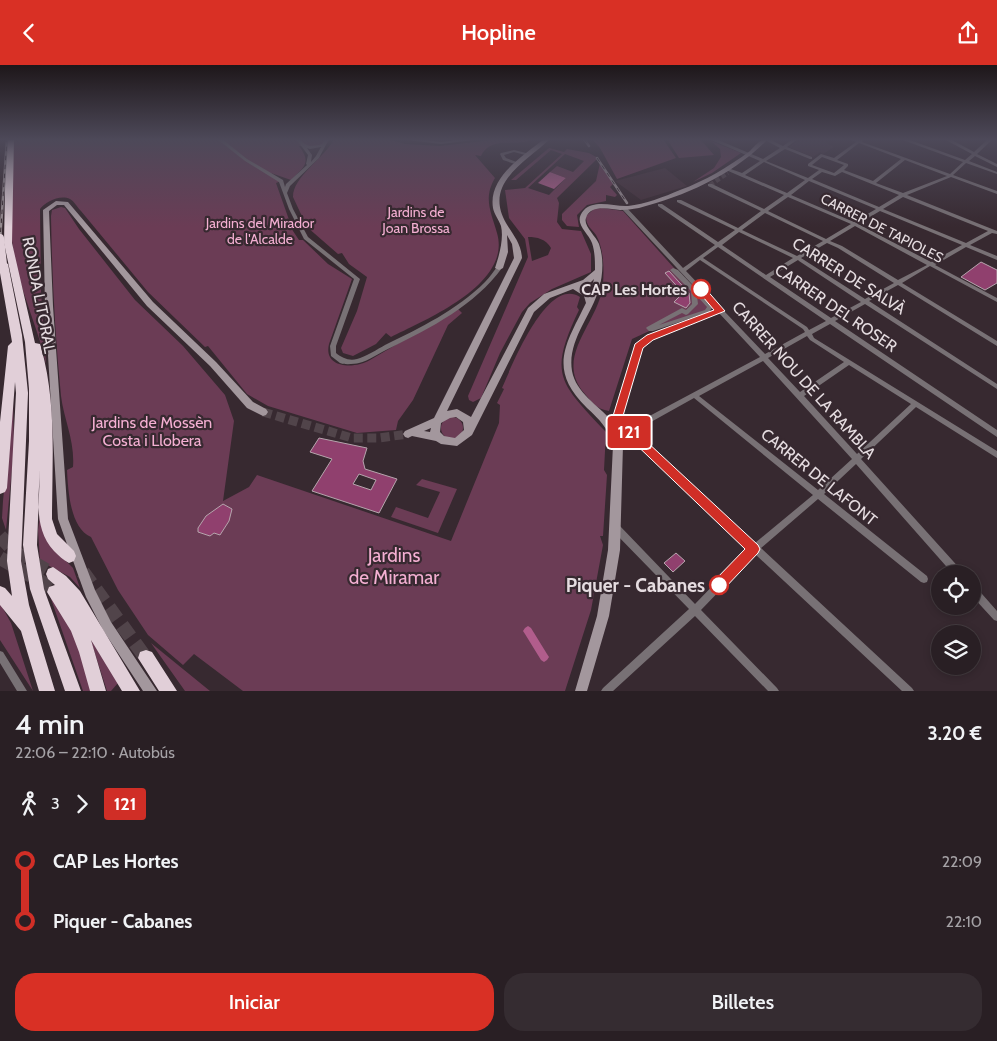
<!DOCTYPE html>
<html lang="es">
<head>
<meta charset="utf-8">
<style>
	:root { --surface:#291f24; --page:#352c31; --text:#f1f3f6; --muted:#a5a2a6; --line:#453d41; --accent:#d93025 }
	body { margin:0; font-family:Cabin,sans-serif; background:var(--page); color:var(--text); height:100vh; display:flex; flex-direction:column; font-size:19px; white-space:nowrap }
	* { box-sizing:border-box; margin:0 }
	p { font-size:16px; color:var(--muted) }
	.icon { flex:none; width:28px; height:28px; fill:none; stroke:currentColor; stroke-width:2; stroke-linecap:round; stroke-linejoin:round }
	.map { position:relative; height:626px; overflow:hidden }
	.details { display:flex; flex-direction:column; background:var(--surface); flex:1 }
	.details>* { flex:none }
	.badge { padding:0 10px; border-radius:4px; font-size:18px; line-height:32px }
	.controls { position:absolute; left:931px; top:500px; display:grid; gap:10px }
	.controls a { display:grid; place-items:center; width:50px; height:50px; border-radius:50%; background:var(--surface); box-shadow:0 2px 8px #0003,0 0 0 1px var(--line); font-size:25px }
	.map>.badge { position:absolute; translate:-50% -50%; box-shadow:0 0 0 2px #fff }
	.legs { display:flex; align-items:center; gap:8px; height:55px; padding:0 15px; font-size:16px }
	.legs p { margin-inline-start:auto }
	.summary { display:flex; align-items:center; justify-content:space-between; height:85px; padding:0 15px }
	h1 { font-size:28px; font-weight:600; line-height:38px }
	.action { display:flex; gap:10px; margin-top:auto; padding:10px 15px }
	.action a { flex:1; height:58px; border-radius:20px; background:var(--accent); color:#fff; font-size:20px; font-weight:600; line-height:58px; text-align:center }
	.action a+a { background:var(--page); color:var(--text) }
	ul { padding:0 15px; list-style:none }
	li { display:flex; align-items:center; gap:18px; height:60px; font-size:19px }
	li i { display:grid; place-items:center; width:8px; height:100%; margin:0 6px; background:currentColor }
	li i::after { content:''; width:12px; height:12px; margin:-6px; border:4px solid; border-radius:50%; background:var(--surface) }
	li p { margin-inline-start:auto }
	li:first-child i { background:linear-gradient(#0000 50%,currentColor 0) }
	li:last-child i { background:linear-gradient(currentColor 50%,#0000 0) }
	header { display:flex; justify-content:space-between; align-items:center; height:65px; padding:0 15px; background:var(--accent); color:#fff; font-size:22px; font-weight:600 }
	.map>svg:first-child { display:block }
</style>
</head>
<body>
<header><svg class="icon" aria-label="back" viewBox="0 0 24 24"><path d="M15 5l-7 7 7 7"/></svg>Hopline<svg class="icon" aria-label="share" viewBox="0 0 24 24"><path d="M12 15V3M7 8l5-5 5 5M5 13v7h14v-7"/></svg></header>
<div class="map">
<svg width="997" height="626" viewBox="0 0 997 626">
	<rect width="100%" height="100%" fill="#372930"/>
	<path fill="#44313b" d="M801,74H829L826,78L834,82L823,89L820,87L813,92L789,82Z
		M665,103L687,121L641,135L615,116Z"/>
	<path fill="#6b3c55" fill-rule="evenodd" d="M330,74L325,81H299C312,98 304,102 291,115L271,108L281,116L276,118L293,166L299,175H303L328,199L352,214L329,279C323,304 355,304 370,295C399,278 428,261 458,244L462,248L448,260L413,335L398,356L396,365L357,368L268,341L247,329L208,281L205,282L148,227L81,146C78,143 74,136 70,134C60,129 45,137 40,144L41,226L46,299C39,267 25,237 17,204C6,163 13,116 14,75Z
		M334,74H387L405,79L440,81L501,74H533C518,83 492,69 481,91L475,90L495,113C483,133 491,147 497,168C512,219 427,254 391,272L386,268L376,279L353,291L343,288L341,283L357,246L367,212L349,199L342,188L338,189L307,162L293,132C293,111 324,94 334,74Z
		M663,74L676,93L617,114L600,83L592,74Z
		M700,74L714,90L679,93L667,74Z
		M711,76L741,88L712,108L693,117L714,103L721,92L720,84Z
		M549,83L564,87L567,84L589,88L598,93L557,133L559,138L557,157L562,164L581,166L591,189V207L552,224L530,238L522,247L500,288L481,333L473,337L469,335L468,331L528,192L525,174L509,153L505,125L525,123L562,89L551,85L516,115H511ZM565,89L584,96L573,107L557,101L550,107L566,113L549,130L528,123ZM528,172C537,172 546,174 551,183L548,190L532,196Z
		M600,98L613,119L610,122L617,130L615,132L606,130V136L587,140L577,150L579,162L567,161L562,155V149L596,116Z
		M61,142L65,143L79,164L135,235L183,281L225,330L234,356L223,436L249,422L257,410L451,476L499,358L500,340L497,338L504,324L502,323C511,303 547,210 580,232L577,242L579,245C548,310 559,317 606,367L604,405L607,410L603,471H600L603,480L591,545L565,626H243L194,589L183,600L148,570L118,525L91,472C70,463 68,425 67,405L73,402C75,376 64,355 61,331C55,271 52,211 51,151L52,145Z
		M602,143L623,146L709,242L707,246L658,262L632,274L609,346C596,344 593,338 585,329C552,292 600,257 603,219C604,204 604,184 596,170C591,163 586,161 586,151L594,144Z
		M13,333L14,384L6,465L2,453L3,436Z
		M441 363a11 11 0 1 1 22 0a11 11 0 1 1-22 0Z
		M422,414L457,424L438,468L391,452L396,442L428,453L440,427L416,420Z
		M40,450L50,480L73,503L80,523L70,512L40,496L38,465Z
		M50,531C73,552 83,597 93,626H83Z
		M0,538L11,558L33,626L0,575Z
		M90,573L118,618L111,626H107Z
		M151,578L210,626H185Z"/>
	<path fill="#b15d8c" d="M550,107L566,113L554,124L538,118Z"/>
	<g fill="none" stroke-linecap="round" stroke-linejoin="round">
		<path fill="#b15d8c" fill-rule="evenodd" d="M528,561L531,563L547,589L549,592L547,595L544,597L541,595L525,569L523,566L525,563Z"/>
	</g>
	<path fill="#90406e" stroke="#b6a5ad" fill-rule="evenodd" d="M981,197L997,205V218L985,225L961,212Z
		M669,206L689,228L690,238L686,243L674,237L683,228L665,208Z
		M319,373L367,383L363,396L365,404L397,414L379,448L312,426L332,394L310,387ZM359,409L376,415L371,425L353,419Z
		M223,439L232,444L229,456L220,470L214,468L210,471L198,467V463L206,451Z
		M676,488L685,496L673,507L664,498Z"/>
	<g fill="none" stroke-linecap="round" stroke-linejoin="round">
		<path stroke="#51444a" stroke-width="4.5" stroke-dasharray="4.5 2.5" stroke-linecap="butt" d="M710,120L728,108"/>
		<path stroke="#51444a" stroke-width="9" stroke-dasharray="9 4.5" stroke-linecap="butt" d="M263,347L352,373H379L408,369"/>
		<path stroke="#51444a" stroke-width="14" stroke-dasharray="14 8" stroke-linecap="butt" d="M0,471L16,488L53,509
			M0,493L42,517L54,527
			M83,507L146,593"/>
		<path fill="#787175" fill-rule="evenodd" d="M217,74H222L247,94L283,115L285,122L286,119L307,100L306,99L308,90L296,74H300C306,83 314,81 322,79L325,74H329L319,93L290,121L287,128L293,144L308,172L360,214L336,281V288C342,293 349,296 357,294C365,292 378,284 385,280C420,263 457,245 485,217C490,212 493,207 497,202H501L502,203C475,240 431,263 390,283C381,287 368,296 359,298C355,299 344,300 340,298C337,296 334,293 331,291L330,281L354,214L304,174L289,144L279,117L245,96ZM321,82L316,91L311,97L312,90L307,83L310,84Z
			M399,74H418L441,77L463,74H481L441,79Z
			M709,74H716L763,94L780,83L763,74H769L783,81L793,74H798L787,82L812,92V94H810L785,84L766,96L808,113L819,105L808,101V99L821,89L834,93L856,77L849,74H863L862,77L950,109L963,97L900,74H907L965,95L972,89L944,74H950L974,87L988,74H993L977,89L997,99V102L975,91L969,96L997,107V109L966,98L953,110L997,126V129L951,112L907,130L997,166V169L992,168L970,180L997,191V195L966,182L935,200L997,233V237L930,201L902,218L997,276V281L898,220L869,236L997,319V324L865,239L835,256L997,365V372L830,259L812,269L814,273L997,386V393L916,342L861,394L962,506L963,509H953L856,399L824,429L927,511L928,514L927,517L924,518L921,517L818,434L761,483L912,623L914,626H902L755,489L701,545L777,623L779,626H768L695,551L613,626H601L603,623L689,544L613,466L612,463L613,460L616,459L619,460L695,539L749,483L626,369L612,366L611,364L636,279L648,272L716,245L622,144V142H626L683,203L715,180L658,141V139H662L718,177L735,165L677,137V135H681L738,163L761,146L708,121V119H712L764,144L784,130L726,105V103H728L742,108L760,96ZM859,78L901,94L873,116L844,105L848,101V99L837,95ZM822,92L844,100L834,108L812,100ZM905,95L947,111L903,128L876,118ZM764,97L805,115L787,128L745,110ZM822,107L835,111L842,107L899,130L879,142L812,114ZM809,116L876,144L854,157L791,130ZM788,132L851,159L826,174L768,146ZM903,132L988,166L966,178L883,144ZM880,146L962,180L931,197L858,159ZM765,148L823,176L797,191L742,165ZM855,161L927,200L898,215L842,181L830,176ZM739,167L793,193L766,210L722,180ZM827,178L838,183L894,218L865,234L801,193ZM718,182L826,256L809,265L807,262L703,193ZM700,195L803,264L805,267L765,289L686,206ZM798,195L799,196L861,237L831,253L770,212ZM719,248L760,292L627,363L618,362L641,282L652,274ZM807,271L810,275L844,297L800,327L768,293ZM763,296L852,394L818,425L699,331ZM849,300L911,339L857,389L804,331ZM694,333L813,430L755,478L633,367Z
			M514,85L530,89L531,90L529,91L514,87L504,90L506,93L519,98V100H518L503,95L500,89L501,88Z
			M673,203L678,205L713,242L709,247L653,266H649L646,263L647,262L680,244L682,243L686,245L692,239L691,226L670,205ZM697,231L707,242L705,245L659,260L682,248L686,250L688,249L698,239Z
			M972,520L975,521L997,546V556L994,555L972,531Z
			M0,586L3,587L27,626H17L0,598Z"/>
		<path fill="#a3979d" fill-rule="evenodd" d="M544,74H550C526,97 483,118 506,158C513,170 521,178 522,193L447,346L457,344L471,352L528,243L544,229L583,215L595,205C595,196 595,187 592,178C588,167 572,158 584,145C595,134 615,142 628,141C645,139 664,132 680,125C705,116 728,102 750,86C756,80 760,74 768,74C733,110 687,130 639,143C632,144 626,145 620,145C610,144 590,139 586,153C583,161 596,171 599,179C604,193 603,210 599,224C591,251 567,276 572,306C576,328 598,340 612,356C617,363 620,371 623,380L620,485L609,551L587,626H575L597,551L608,485L613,380C609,364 599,354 587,343C547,304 566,279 586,238L584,231L573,224L550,233L534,247L472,370L457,381L441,379L436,376L412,371L408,373L405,372L403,369L405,366L434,353L514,193L512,179L507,170L508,187L503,203L499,205L495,203C499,191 504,174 501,161C499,155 494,149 493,143C488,112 523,91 544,74ZM594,214L590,229L580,222L589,219ZM456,352L463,357L464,365L455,373L444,371L440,367L441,358L450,353ZM431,363L430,367L424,366Z
			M56,136L68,137L153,237L216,297L253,337L266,344L268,347L266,350L263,351L247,343L210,301L147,241L64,140H57L49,146L53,241L68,454L95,525L111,557L157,626H143L103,565L86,532L58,454L45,241L43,145Z"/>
		<path fill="#e1cfd8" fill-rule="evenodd" d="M6,74H14L12,178L35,278L40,279L41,282C57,339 52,396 52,454L57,469L74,486L76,491L74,496L69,498C63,495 59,491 54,486C33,463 39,433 40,404L37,480L44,524L81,626H65L30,524L23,480L29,376V324L25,277L4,178Z
			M3,196L8,199L22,270L28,328L21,496L29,540L55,626H39L21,566L0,540V521L5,523L12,531L7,496L16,328L15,317L7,423L5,427L0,429V357L8,281L12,277L0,208V197Z
			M53,502L66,511L80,526L140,626H122L91,575L106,626H90L79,587L71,566L47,527L49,522L55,520L48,514L46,509L48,504Z
			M146,585L152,587L177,626H159L138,593L140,587Z"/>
		<defs>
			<path id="rail" d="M584,74L589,81
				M597,93L627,138
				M0,176L7,74"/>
		</defs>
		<use href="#rail" stroke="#978c91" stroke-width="2.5"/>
		<use href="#rail" stroke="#372930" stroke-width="1" stroke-dasharray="4.5" stroke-linecap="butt"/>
		<path stroke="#e1cfd8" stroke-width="8" d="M0,173L3,199"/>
	</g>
	<linearGradient id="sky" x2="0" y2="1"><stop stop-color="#1e171a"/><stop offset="0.46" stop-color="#4d4959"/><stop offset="1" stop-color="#4d4959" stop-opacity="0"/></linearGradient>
	<rect width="997" height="162" fill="url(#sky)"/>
	<path fill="#d02e26" stroke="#fff" d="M698,222H704L725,246L653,275L643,283L620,361L632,363L758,480L760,484L758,488L723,525L719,527L714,525L712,520L714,516L745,484L626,370L610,367L609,364L635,279L647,270L714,245L698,226Z"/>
	<g fill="#fff" stroke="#d02e26" stroke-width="2.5">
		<circle cx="701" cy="224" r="9"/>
		<circle cx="719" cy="520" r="9"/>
	</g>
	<g text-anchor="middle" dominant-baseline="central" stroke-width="4.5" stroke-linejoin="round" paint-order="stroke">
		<g font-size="14" fill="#f4afd2" stroke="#372930">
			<text x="416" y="147">Jardins de<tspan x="416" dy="16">Joan Brossa</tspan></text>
			<text x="260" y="158">Jardins del Mirador<tspan x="260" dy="16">de l'Alcalde</tspan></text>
		</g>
		<g font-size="14" fill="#e5dce0" stroke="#372930">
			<text transform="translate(882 163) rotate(27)">CARRER DE TAPIOLES</text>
		</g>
		<g font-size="16" fill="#e5dce0" stroke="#372930">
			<text transform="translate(849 211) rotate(32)">CARRER DE SALVÀ</text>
			<text transform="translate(39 230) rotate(79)">RONDA LITORAL</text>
			<text transform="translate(836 243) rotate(34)">CARRER DEL ROSER</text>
			<text transform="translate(804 315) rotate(48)">CARRER NOU DE LA RAMBLA</text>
			<text transform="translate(819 412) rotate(39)">CARRER DE LAFONT</text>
		</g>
		<g font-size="16" font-weight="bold" fill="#e5dce0" stroke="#372930" text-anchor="end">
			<text x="687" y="224">CAP Les Hortes</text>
		</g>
		<g font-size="16" fill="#f4afd2" stroke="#372930">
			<text x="152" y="357">Jardins de Mossèn<tspan x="152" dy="18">Costa i Llobera</tspan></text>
		</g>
		<g font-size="19" fill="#f4afd2" stroke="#372930">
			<text x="394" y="490">Jardins<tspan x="394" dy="22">de Miramar</tspan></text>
		</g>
		<g font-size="19" font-weight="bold" fill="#e5dce0" stroke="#372930" text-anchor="end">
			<text x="705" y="520">Piquer - Cabanes</text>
		</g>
	</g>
</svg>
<div class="controls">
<a><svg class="icon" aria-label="locate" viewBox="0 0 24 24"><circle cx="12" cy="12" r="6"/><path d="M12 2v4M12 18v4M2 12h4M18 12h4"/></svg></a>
<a><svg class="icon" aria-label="layers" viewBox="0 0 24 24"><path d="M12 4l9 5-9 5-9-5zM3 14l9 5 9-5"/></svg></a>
</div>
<b class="badge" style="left:629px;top:367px;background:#d02e26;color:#fff">121</b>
</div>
<section class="details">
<div class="summary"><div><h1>4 min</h1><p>22:06 – 22:10 · Autobús</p></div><b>3.20 €</b></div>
<div class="legs"><svg class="icon" aria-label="walk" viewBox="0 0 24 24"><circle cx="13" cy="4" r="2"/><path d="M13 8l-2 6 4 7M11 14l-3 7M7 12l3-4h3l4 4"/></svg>3<svg class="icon" aria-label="forward" viewBox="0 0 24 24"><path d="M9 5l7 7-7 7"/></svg><b class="badge" style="background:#d02e26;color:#fff">121</b></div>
<ul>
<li><i style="color:#d02e26"></i><b>CAP Les Hortes</b><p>22:09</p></li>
<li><i style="color:#d02e26"></i><b>Piquer - Cabanes</b><p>22:10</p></li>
</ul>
<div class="action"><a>Iniciar</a><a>Billetes</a></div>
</section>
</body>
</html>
